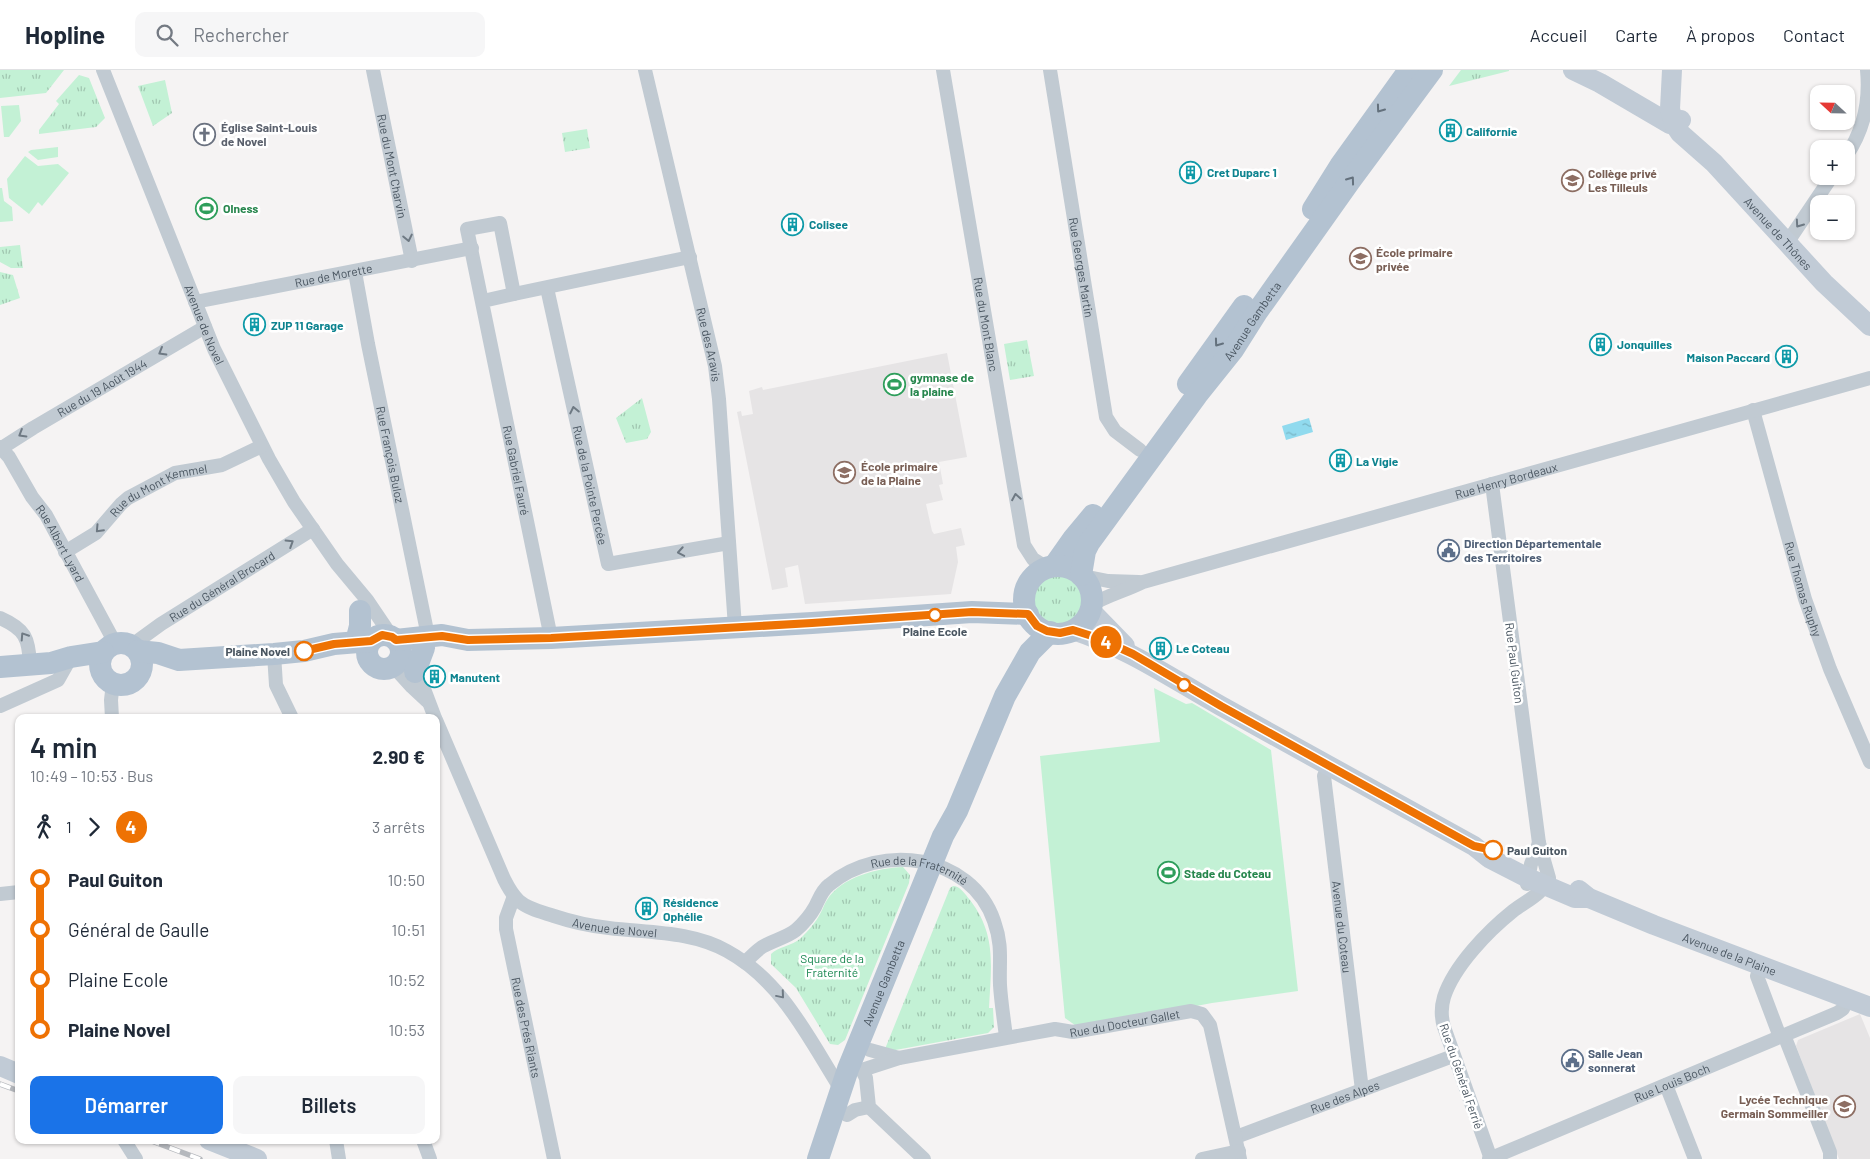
<!DOCTYPE html>
<html lang="fr">
<head>
<meta charset="utf-8">
<style>
	:root { --surface:#fff; --page:#f6f6f7; --text:#1f2937; --muted:#747a83; --line:#e0e1e3; --accent:#1a73e8 }
	body { margin:0; font-family:Barlow,sans-serif; background:var(--page); color:var(--text); height:100vh; display:flex; flex-direction:column; font-size:19px; white-space:nowrap }
	* { box-sizing:border-box; margin:0 }
	p { font-size:16px; color:var(--muted) }
	.icon { flex:none; width:28px; height:28px; fill:none; stroke:currentColor; stroke-width:2; stroke-linecap:round; stroke-linejoin:round }
	.map { position:relative; flex:1; overflow:hidden }
	.details { position:absolute; left:15px; top:644px; width:425px; height:430px; display:flex; flex-direction:column; background:var(--surface); border-radius:10px; box-shadow:0 1px 4px #0004 }
	.details>* { flex:none }
	.badge { padding:0 10px; border-radius:16px; font-size:18px; line-height:32px }
	.needle { width:32px; rotate:292deg }
	.buttons { position:absolute; left:1810px; top:15px; display:grid; gap:10px }
	.buttons a { display:grid; place-items:center; width:45px; height:45px; border-radius:10px; background:var(--surface); box-shadow:0 1px 4px #0004; font-size:25px }
	.map>.badge { position:absolute; translate:-50% -50%; box-shadow:0 0 0 2px #fff }
	.legs { display:flex; align-items:center; gap:8px; height:55px; padding:0 15px; font-size:16px }
	.legs p { margin-inline-start:auto }
	.overview { display:flex; align-items:center; justify-content:space-between; height:85px; padding:0 15px }
	h1 { font-size:28px; font-weight:600; line-height:38px }
	.action { display:flex; gap:10px; margin-top:auto; padding:10px 15px }
	.action a { flex:1; height:58px; border-radius:10px; background:var(--accent); color:#fff; font-size:20px; font-weight:600; line-height:58px; text-align:center }
	.action a+a { background:var(--page); color:var(--text) }
	ul { padding:0 15px; list-style:none }
	li { display:flex; align-items:center; gap:18px; height:50px; font-size:19px }
	li i { display:grid; place-items:center; width:8px; height:100%; margin:0 6px; background:currentColor }
	li i::after { content:''; width:12px; height:12px; margin:-6px; border:4px solid; border-radius:50%; background:var(--surface) }
	li p { margin-inline-start:auto }
	li:first-child i { background:linear-gradient(#0000 50%,currentColor 0) }
	li:last-child i { background:linear-gradient(currentColor 50%,#0000 0) }
	header { display:flex; align-items:center; gap:30px; box-sizing:border-box; height:70px; padding:0 25px; background:var(--surface); border-bottom:1px solid var(--line) }
	header strong { font-size:24px }
	nav { display:flex; gap:28px; margin-inline-start:auto; font-size:18px }
	.search { width:350px; height:45px; background:var(--page); display:flex; align-items:center; gap:12px; box-sizing:border-box; padding:0 18px; border-radius:10px; color:var(--muted); font-size:19px }
	.map>svg:first-child { display:block }
</style>
</head>
<body>
<header>
<strong>Hopline</strong>
<div class="search"><svg class="icon" aria-label="search" viewBox="0 0 24 24"><circle cx="10" cy="10" r="6"/><path d="M15 15l6 6"/></svg>Rechercher</div>
<nav><a>Accueil</a><a>Carte</a><a>À propos</a><a>Contact</a></nav>
</header>
<div class="map">
<svg width="1870" height="1089" viewBox="0 0 1870 1089">
	<defs>
		<pattern id="grass-tufts" width="24" height="20" patternUnits="userSpaceOnUse" patternTransform="scale(1.25)"><rect width="24" height="20" fill="#c3f1d5"/><path d="M3 7l-1-3M5 7V3M7 7l1-3M15 17l-1-3M17 17v-4M19 17l1-3" fill="none" stroke="#a0c6b0"/></pattern>
		<pattern id="water-ripples" width="26" height="14" patternUnits="userSpaceOnUse" patternTransform="scale(1.25)"><rect width="26" height="14" fill="#90daee"/><path d="M2 4q2-2 4 0t4 0M15 11q2-2 4 0t4 0" fill="none" stroke="#78b4c4"/></pattern>
	</defs>
	<rect width="100%" height="100%" fill="#f5f3f3"/>
	<path fill="#e6e4e5" d="M947,283L967,387L939,392L943,414L939,415L943,430L926,434L932,461L934,464L961,458L965,475L956,477L958,492L951,524L805,534L798,495L785,498L788,517L772,520L737,342L741,341L742,346L753,344L749,321L762,317L763,320Z
		M1860,944L1870,968V1089H1839L1796,976L1798,970Z"/>
	<path fill="url(#grass-tufts)" d="M0,0H64L46,23L0,28Z
		M1461,0H1509V1L1449,16Z
		M79,5L89,8L105,48L96,57L39,64V60L59,34L56,31Z
		M165,10L172,43L153,56L138,16Z
		M587,59L590,78L565,82L562,63Z
		M20,175L23,198H11L0,192V177Z
		M0,202L13,205L20,228L0,235Z
		M1027,270L1034,306L1010,310L1004,274Z
		M642,328L651,362L647,369L626,373L616,348Z
		M1032 530a26 26 0 1 1 52 0a26 26 0 1 1-52 0Z
		M903,797L910,805L909,813L845,970L838,975L830,974L796,918L771,894V884C777,877 792,876 801,868C808,861 816,852 820,844C823,839 824,834 827,830C841,807 878,798 903,797Z
		M953,816C960,816 965,824 970,830C997,865 991,897 989,938H993L994,957L988,963L890,981L885,979L950,818Z"/>
	<path fill="#c3f1d5" d="M19,35L21,51L9,67H4L1,36Z
		M58,77V87L38,90L28,82L31,80Z
		M25,86L38,96L58,94L69,103L42,136L38,132L29,144L9,128L7,109Z
		M0,118H2L4,131L12,137L13,151L0,152Z
		M1154,618L1186,634L1192,633L1271,680L1298,921L1212,933L1079,958L1065,948L1040,686L1160,672Z"/>
	<path fill="url(#water-ripples)" d="M1309,348L1313,362L1286,370L1282,356Z"/>
	<g fill="none" stroke-linecap="round" stroke-linejoin="round">
		<g stroke="#c1cad2" stroke-width="14">
			<path id="s1" d="M103,0L214,279L269,389L294,432L337,494L367,530L392,567"/>
			<path id="s2" d="M373,0L412,191"/>
			<path id="s3" d="M645,0L715,296L719,329L735,557"/>
			<path id="s4" d="M943,0L1024,475L1033,489L1047,498"/>
			<path id="s5" d="M1050,0L1106,347L1115,361L1140,380"/>
			<path d="M1846,86C1864,60 1870,31 1867,0"/>
			<path d="M1787,173L1832,106"/>
			<path id="s6" d="M355,202L368,274L428,566"/>
			<path id="s7" d="M547,218L608,494L729,473"/>
			<path d="M514,224L690,187"/>
			<path id="s8" d="M483,231L514,224L500,153L467,159L551,568"/>
			<path id="s9" d="M195,232L472,178"/>
			<path id="s10" d="M1753,340L1805,529L1830,599L1870,692"/>
			<path id="s11" d="M0,377L9,387L32,427L46,445L115,573"/>
			<path id="s12" d="M0,379L33,358L205,257"/>
			<path id="s13" d="M65,482L96,463L121,434L128,428L175,403L222,395L262,376"/>
			<path d="M1083,506L1108,511L1139,512"/>
			<path id="s14" d="M1091,535C1108,525 1125,521 1143,512L1870,308"/>
			<path d="M0,548C25,559 29,568 30,595"/>
			<path id="s15" d="M133,577L139,570L161,554L313,459"/>
			<path d="M274,584L276,615L292,648"/>
			<path d="M401,585L421,611L435,648"/>
			<path d="M393,596L412,617L427,631"/>
			<path d="M0,636L58,610L71,587"/>
			<path d="M112,648L111,630L113,613"/>
			<path id="s16" d="M436,650L504,809C508,817 512,825 519,831C528,839 542,842 554,846C572,852 590,856 609,858C649,863 691,861 727,881C780,910 806,963 837,1013L840,1022"/>
			<path id="s17" d="M1329,695L1324,706L1362,1020"/>
			<path d="M1527,814L1531,794L1539,773"/>
			<path d="M0,824L19,822"/>
			<path id="s18" d="M514,826L506,848V859L554,1089"/>
			<path id="s19" d="M745,892C751,887 756,881 762,877C773,870 786,868 796,860C804,853 810,846 815,837C819,829 822,820 829,815C880,772 971,784 994,851C1003,876 999,891 1000,915C1001,932 1004,950 1006,967"/>
			<path d="M1761,896L1757,906L1780,967"/>
			<path d="M1784,965L1830,1082V1089"/>
			<path d="M870,980L899,988"/>
			<path d="M1666,1015L1695,1089"/>
			<path d="M847,1045L855,1040L869,1037"/>
			<path id="s20" d="M1236,1067L1453,986"/>
			<path d="M124,1070L136,1089"/>
			<path d="M336,1070L339,1089"/>
			<path d="M423,1070L430,1089"/>
			<path id="s21" d="M924,1089L869,1037L866,1008L862,1000L899,988L1055,959L1073,962L1191,941L1202,944L1210,955L1240,1089"/>
			<path d="M1202,1089L1239,1081"/>
			<path id="s22" d="M1489,1089L1837,943L1843,939L1847,929"/>
			<path d="M1491,1089L1444,957C1441,947 1441,937 1444,927C1454,896 1488,861 1513,841C1526,831 1543,824 1549,808L1539,773L1492,414"/>
		</g>
		<g stroke="#c1cbd6" stroke-width="20">
			<path d="M1573,0L1600,13L1670,54L1681,50"/>
			<path id="s23" d="M1672,0L1670,39L1674,54L1680,63L1714,93L1824,213L1870,256"/>
			<path d="M1090,540L1125,576"/>
			<path d="M1073,560C1128,578 1171,608 1221,636C1305,683 1390,729 1474,776L1489,788L1528,808L1575,828H1589"/>
			<path id="s24" d="M1579,820L1589,828L1654,855L1870,937"/>
			<path d="M0,996L19,1004"/>
			<path d="M209,1070L257,1089"/>
		</g>
		<g stroke="#b3c2d1" stroke-width="22">
			<path d="M1313,139L1340,96L1409,0"/>
			<path d="M1188,314L1244,236"/>
			<path d="M1054,496L1073,469L1093,445"/>
			<circle cx="1058" cy="530" r="34"/>
			<path id="s25" d="M1081,505L1085,481L1089,473L1197,325L1233,280L1257,242L1350,111L1432,0"/>
			<circle cx="384" cy="582" r="17"/>
			<path d="M396,570L442,565L468,570L551,568L812,553L972,542L1028,544"/>
			<path d="M356,572L360,556V541"/>
			<circle cx="121" cy="594" r="21"/>
			<path d="M138,581L158,583L179,590L274,584L304,581L334,574L371,571"/>
			<path d="M0,597L51,593L71,587L103,582"/>
			<path d="M415,602L424,578"/>
			<path id="s26" d="M818,1089L848,999L943,766L957,741L1005,626L1030,582L1050,562"/>
		</g>
		<defs>
			<path id="rail" d="M0,1014L19,1021
				M149,1070L200,1089"/>
		</defs>
		<use href="#rail" stroke="#b5b8bd" stroke-width="5.5"/>
		<use href="#rail" stroke="#fff" stroke-width="4" stroke-dasharray="11" stroke-linecap="butt"/>
	</g>
	<defs><path id="oneway-chevron" d="M-2-3.5L2.5 0L-2 3.5" fill="none" stroke-width="1.6" stroke-linecap="round" stroke-linejoin="round" transform="scale(1.25)"/></defs>
	<g stroke="#64717d">
		<use href="#oneway-chevron" transform="translate(1380 39) rotate(126)"/>
		<use href="#oneway-chevron" transform="translate(1351 110) rotate(-54)"/>
		<use href="#oneway-chevron" transform="translate(1218 273) rotate(126)"/>
	</g>
	<g stroke="#6e7983">
		<use href="#oneway-chevron" transform="translate(1799 154) rotate(125)"/>
		<use href="#oneway-chevron" transform="translate(408 168) rotate(78)"/>
		<use href="#oneway-chevron" transform="translate(162 282) rotate(150)"/>
		<use href="#oneway-chevron" transform="translate(574 340) rotate(-102)"/>
		<use href="#oneway-chevron" transform="translate(22 364) rotate(149)"/>
		<use href="#oneway-chevron" transform="translate(1016 427) rotate(-100)"/>
		<use href="#oneway-chevron" transform="translate(99 459) rotate(133)"/>
		<use href="#oneway-chevron" transform="translate(290 473) rotate(-32)"/>
		<use href="#oneway-chevron" transform="translate(681 482) rotate(170)"/>
		<use href="#oneway-chevron" transform="translate(24 566) rotate(-123)"/>
		<use href="#oneway-chevron" transform="translate(781 925) rotate(50)"/>
	</g>
	<g fill="none" stroke-linecap="round" stroke-linejoin="round">
		<defs>
			<path id="line-1" d="M304,581L334,574L371,571L382,565L392,567L396,570L442,566L468,570L551,568L812,553L972,542L1028,544L1037,556L1047,561L1060,563L1073,560L1098,568L1133,584L1221,636L1474,776L1493,780"/>
		</defs>
		<use href="#line-1" stroke="#fff" stroke-width="11"/>
		<use href="#line-1" stroke="#ee7203" stroke-width="8"/>
	</g>
	<defs>
		<symbol id="building-ring" viewBox="-11 -11 22 22"><circle r="9.5" fill="#fff" stroke="#0f9aa8" stroke-width="1.5"/><path d="M-4-6H4V6H1V3H-1V6H-4ZM-2.5-4.3h1.7v1.8h-1.7ZM.8-4.3h1.7v1.8H.8ZM-2.5-1h1.7V.8h-1.7ZM.8-1h1.7V.8H.8Z" fill="#0f9aa8"/></symbol>
		<symbol id="church-ring" viewBox="-11 -11 22 22"><circle r="9.5" fill="#fff" stroke="#6b7280" stroke-width="1.5"/><path d="M-1.2-6h2.4v3.5h3.3v2.4h-3.3V6h-2.4V-.1h-3.3v-2.4h3.3Z" fill="#6b7280"/></symbol>
		<symbol id="school-ring" viewBox="-11 -11 22 22"><circle r="9.5" fill="#fff" stroke="#8d6e63" stroke-width="1.5"/><path d="M0-5L7-2L0 1L-7-2ZM-4 1L0 2.5L4 1V4Q0 6-4 4Z" fill="#8d6e63"/></symbol>
		<symbol id="stadium-ring" viewBox="-11 -11 22 22"><circle r="9.5" fill="#fff" stroke="#2e9e5b" stroke-width="1.5"/><path d="M0-5a6.5 5 0 1 0 0 10a6.5 5 0 1 0 0-10ZM-3.5-1.8h7v3.6h-7Z" fill="#2e9e5b"/></symbol>
		<symbol id="civic-ring" viewBox="-11 -11 22 22"><circle r="9.5" fill="#fff" stroke="#5c6f8a" stroke-width="1.5"/><path d="M-.6-6.5H3V-4.5H.6V-3L4-1V1h2V6H-6V1h2V-1L-.6-3ZM-1.2 2.5V6h2.4V2.5Z" fill="#5c6f8a"/></symbol>
	</defs>
	<g fill-rule="evenodd">
		<use href="#building-ring" x="1438" y="48" width="25" height="25"/>
		<use href="#church-ring" x="192" y="52" width="25" height="25"/>
		<use href="#building-ring" x="1178" y="90" width="25" height="25"/>
		<use href="#school-ring" x="1560" y="98" width="25" height="25"/>
		<use href="#stadium-ring" x="194" y="126" width="25" height="25"/>
		<use href="#building-ring" x="780" y="142" width="25" height="25"/>
		<use href="#school-ring" x="1348" y="176" width="25" height="25"/>
		<use href="#building-ring" x="242" y="242" width="25" height="25"/>
		<use href="#building-ring" x="1588" y="262" width="25" height="25"/>
		<use href="#building-ring" x="1774" y="274" width="25" height="25"/>
		<use href="#stadium-ring" x="882" y="302" width="25" height="25"/>
		<use href="#building-ring" x="1328" y="378" width="25" height="25"/>
		<use href="#school-ring" x="832" y="390" width="25" height="25"/>
		<use href="#civic-ring" x="1436" y="468" width="25" height="25"/>
		<use href="#building-ring" x="1148" y="566" width="25" height="25"/>
		<use href="#building-ring" x="422" y="594" width="25" height="25"/>
		<use href="#stadium-ring" x="1156" y="790" width="25" height="25"/>
		<use href="#building-ring" x="634" y="826" width="25" height="25"/>
		<use href="#civic-ring" x="1560" y="978" width="25" height="25"/>
		<use href="#school-ring" x="1832" y="1024" width="25" height="25"/>
	</g>
	<g fill="#fff" stroke="#ee7203" stroke-width="2.5">
		<circle cx="935" cy="545" r="6"/>
		<circle cx="304" cy="581" r="9"/>
		<circle cx="1184" cy="615" r="6"/>
		<circle cx="1493" cy="780" r="9"/>
	</g>
	<g text-anchor="middle" dominant-baseline="central" stroke-width="5" stroke-linejoin="round" paint-order="stroke">
		<g font-size="12" font-weight="bold" fill="#5b616d" stroke="#fff" text-anchor="start">
			<text x="221" y="57">Église Saint-Louis<tspan x="221" dy="14">de Novel</tspan></text>
		</g>
		<g font-size="12" font-weight="bold" fill="#0d838f" stroke="#fff" text-anchor="start">
			<text x="1466" y="61">Californie</text>
			<text x="1207" y="102">Cret Duparc 1</text>
			<text x="809" y="154">Colisee</text>
			<text x="271" y="255">ZUP 11 Garage</text>
			<text x="1617" y="274">Jonquilles</text>
			<text x="1770" y="287" text-anchor="end">Maison Paccard</text>
			<text x="1356" y="391">La Vigie</text>
			<text x="1176" y="578">Le Coteau</text>
			<text x="450" y="607">Manutent</text>
			<text x="663" y="832">Résidence<tspan x="663" dy="14">Ophélie</tspan></text>
		</g>
		<g font-size="12" fill="#4a5661" stroke="#fff">
			<text stroke="none"><textPath href="#s2" startOffset="98">Rue du Mont Charvin</textPath></text>
			<text stroke="none"><textPath href="#s23" startOffset="206">Avenue de Thônes</textPath></text>
			<text stroke="none"><textPath href="#s5" startOffset="200">Rue Georges Martin</textPath></text>
			<text stroke="none"><textPath href="#s9" startOffset="141">Rue de Morette</textPath></text>
			<text stroke="none"><textPath href="#s25" startOffset="309">Avenue Gambetta</textPath></text>
			<text stroke="none"><textPath href="#s1" startOffset="274">Avenue de Novel</textPath></text>
			<text stroke="none"><textPath href="#s4" startOffset="258">Rue du Mont Blanc</textPath></text>
			<text stroke="none"><textPath href="#s3" startOffset="282">Rue des Aravis</textPath></text>
			<text stroke="none"><textPath href="#s12" startOffset="119">Rue du 19 Août 1944</textPath></text>
			<text stroke="none"><textPath href="#s6" startOffset="186">Rue François Buloz</textPath></text>
			<text stroke="none"><textPath href="#s8" startOffset="384">Rue Gabriel Fauré</textPath></text>
			<text stroke="none"><textPath href="#s14" startOffset="434">Rue Henry Bordeaux</textPath></text>
			<text stroke="none"><textPath href="#s7" startOffset="202">Rue de la Pointe Percée</textPath></text>
			<text stroke="none"><textPath href="#s13" startOffset="115">Rue du Mont Kemmel</textPath></text>
			<text stroke="none"><textPath href="#s11" startOffset="114">Rue Albert Lyard</textPath></text>
			<text stroke="none"><textPath href="#s15" startOffset="108">Rue du Général Brocard</textPath></text>
			<text stroke="none"><textPath href="#s10" startOffset="186">Rue Thomas Ruphy</textPath></text>
			<text transform="translate(1515 593) rotate(83)">Rue Paul Guiton</text>
			<text stroke="none"><textPath href="#s19" startOffset="215">Rue de la Fraternité</textPath></text>
			<text stroke="none"><textPath href="#s16" startOffset="300">Avenue de Novel</textPath></text>
			<text stroke="none"><textPath href="#s17" startOffset="164">Avenue du Coteau</textPath></text>
			<text stroke="none"><textPath href="#s24" startOffset="164">Avenue de la Plaine</textPath></text>
			<text stroke="none"><textPath href="#s26" startOffset="188">Avenue Gambetta</textPath></text>
			<text stroke="none"><textPath href="#s21" startOffset="382">Rue du Docteur Gallet</textPath></text>
			<text stroke="none"><textPath href="#s18" startOffset="135">Rue des Prés Riants</textPath></text>
			<text transform="translate(1462 1006) rotate(71)">Rue du Général Ferrié</text>
			<text stroke="none"><textPath href="#s22" startOffset="198">Rue Louis Boch</textPath></text>
			<text stroke="none"><textPath href="#s20" startOffset="116">Rue des Alpes</textPath></text>
		</g>
		<g font-size="12" font-weight="bold" fill="#785e54" stroke="#fff" text-anchor="start">
			<text x="1588" y="103">Collège privé<tspan x="1588" dy="14">Les Tilleuls</tspan></text>
			<text x="1376" y="182">École primaire<tspan x="1376" dy="14">privée</tspan></text>
			<text x="861" y="396">École primaire<tspan x="861" dy="14">de la Plaine</tspan></text>
			<text x="1828" y="1029" text-anchor="end">Lycée Technique<tspan x="1828" dy="14">Germain Sommeiller</tspan></text>
		</g>
		<g font-size="12" font-weight="bold" fill="#27864d" stroke="#fff" text-anchor="start">
			<text x="223" y="138">Olness</text>
			<text x="910" y="307">gymnase de<tspan x="910" dy="14">la plaine</tspan></text>
			<text x="1184" y="803">Stade du Coteau</text>
		</g>
		<g font-size="12" font-weight="bold" fill="#4e5e75" stroke="#fff" text-anchor="start">
			<text x="1464" y="473">Direction Départementale<tspan x="1464" dy="14">des Territoires</tspan></text>
			<text x="1588" y="983">Salle Jean<tspan x="1588" dy="14">sonnerat</tspan></text>
		</g>
		<g font-size="12" font-weight="bold" fill="#4a5661" stroke="#fff">
			<text x="935" y="561">Plaine Ecole</text>
			<text x="290" y="581" text-anchor="end">Plaine Novel</text>
			<text x="1507" y="780" text-anchor="start">Paul Guiton</text>
		</g>
		<g font-size="12" fill="#17864f" stroke="#fff">
			<text x="832" y="888">Square de la<tspan x="832" dy="14">Fraternité</tspan></text>
		</g>
	</g>
</svg>
<div class="buttons">
<a><svg class="needle" viewBox="-14 -14 28 28"><path d="M0-13l5 13h-10z" fill="#e53935"/><path d="M0 13l5-13h-10z" fill="#747a83"/></svg></a>
<a>+</a>
<a>−</a>
</div>
<b class="badge" style="left:1106px;top:572px;background:#ee7203;color:#fff">4</b>
<section class="details">
<div class="overview"><div><h1>4 min</h1><p>10:49 – 10:53 · Bus</p></div><b>2.90 €</b></div>
<div class="legs"><svg class="icon" aria-label="walk" viewBox="0 0 24 24"><circle cx="13" cy="4" r="2"/><path d="M13 8l-2 6 4 7M11 14l-3 7M7 12l3-4h3l4 4"/></svg>1<svg class="icon" aria-label="forward" viewBox="0 0 24 24"><path d="M9 5l7 7-7 7"/></svg><b class="badge" style="background:#ee7203;color:#fff">4</b><p>3 arrêts</p></div>
<ul>
<li><i style="color:#ee7203"></i><b>Paul Guiton</b><p>10:50</p></li>
<li><i style="color:#ee7203"></i><span>Général de Gaulle</span><p>10:51</p></li>
<li><i style="color:#ee7203"></i><span>Plaine Ecole</span><p>10:52</p></li>
<li><i style="color:#ee7203"></i><b>Plaine Novel</b><p>10:53</p></li>
</ul>
<div class="action"><a>Démarrer</a><a>Billets</a></div>
</section>
</div>
</body>
</html>
